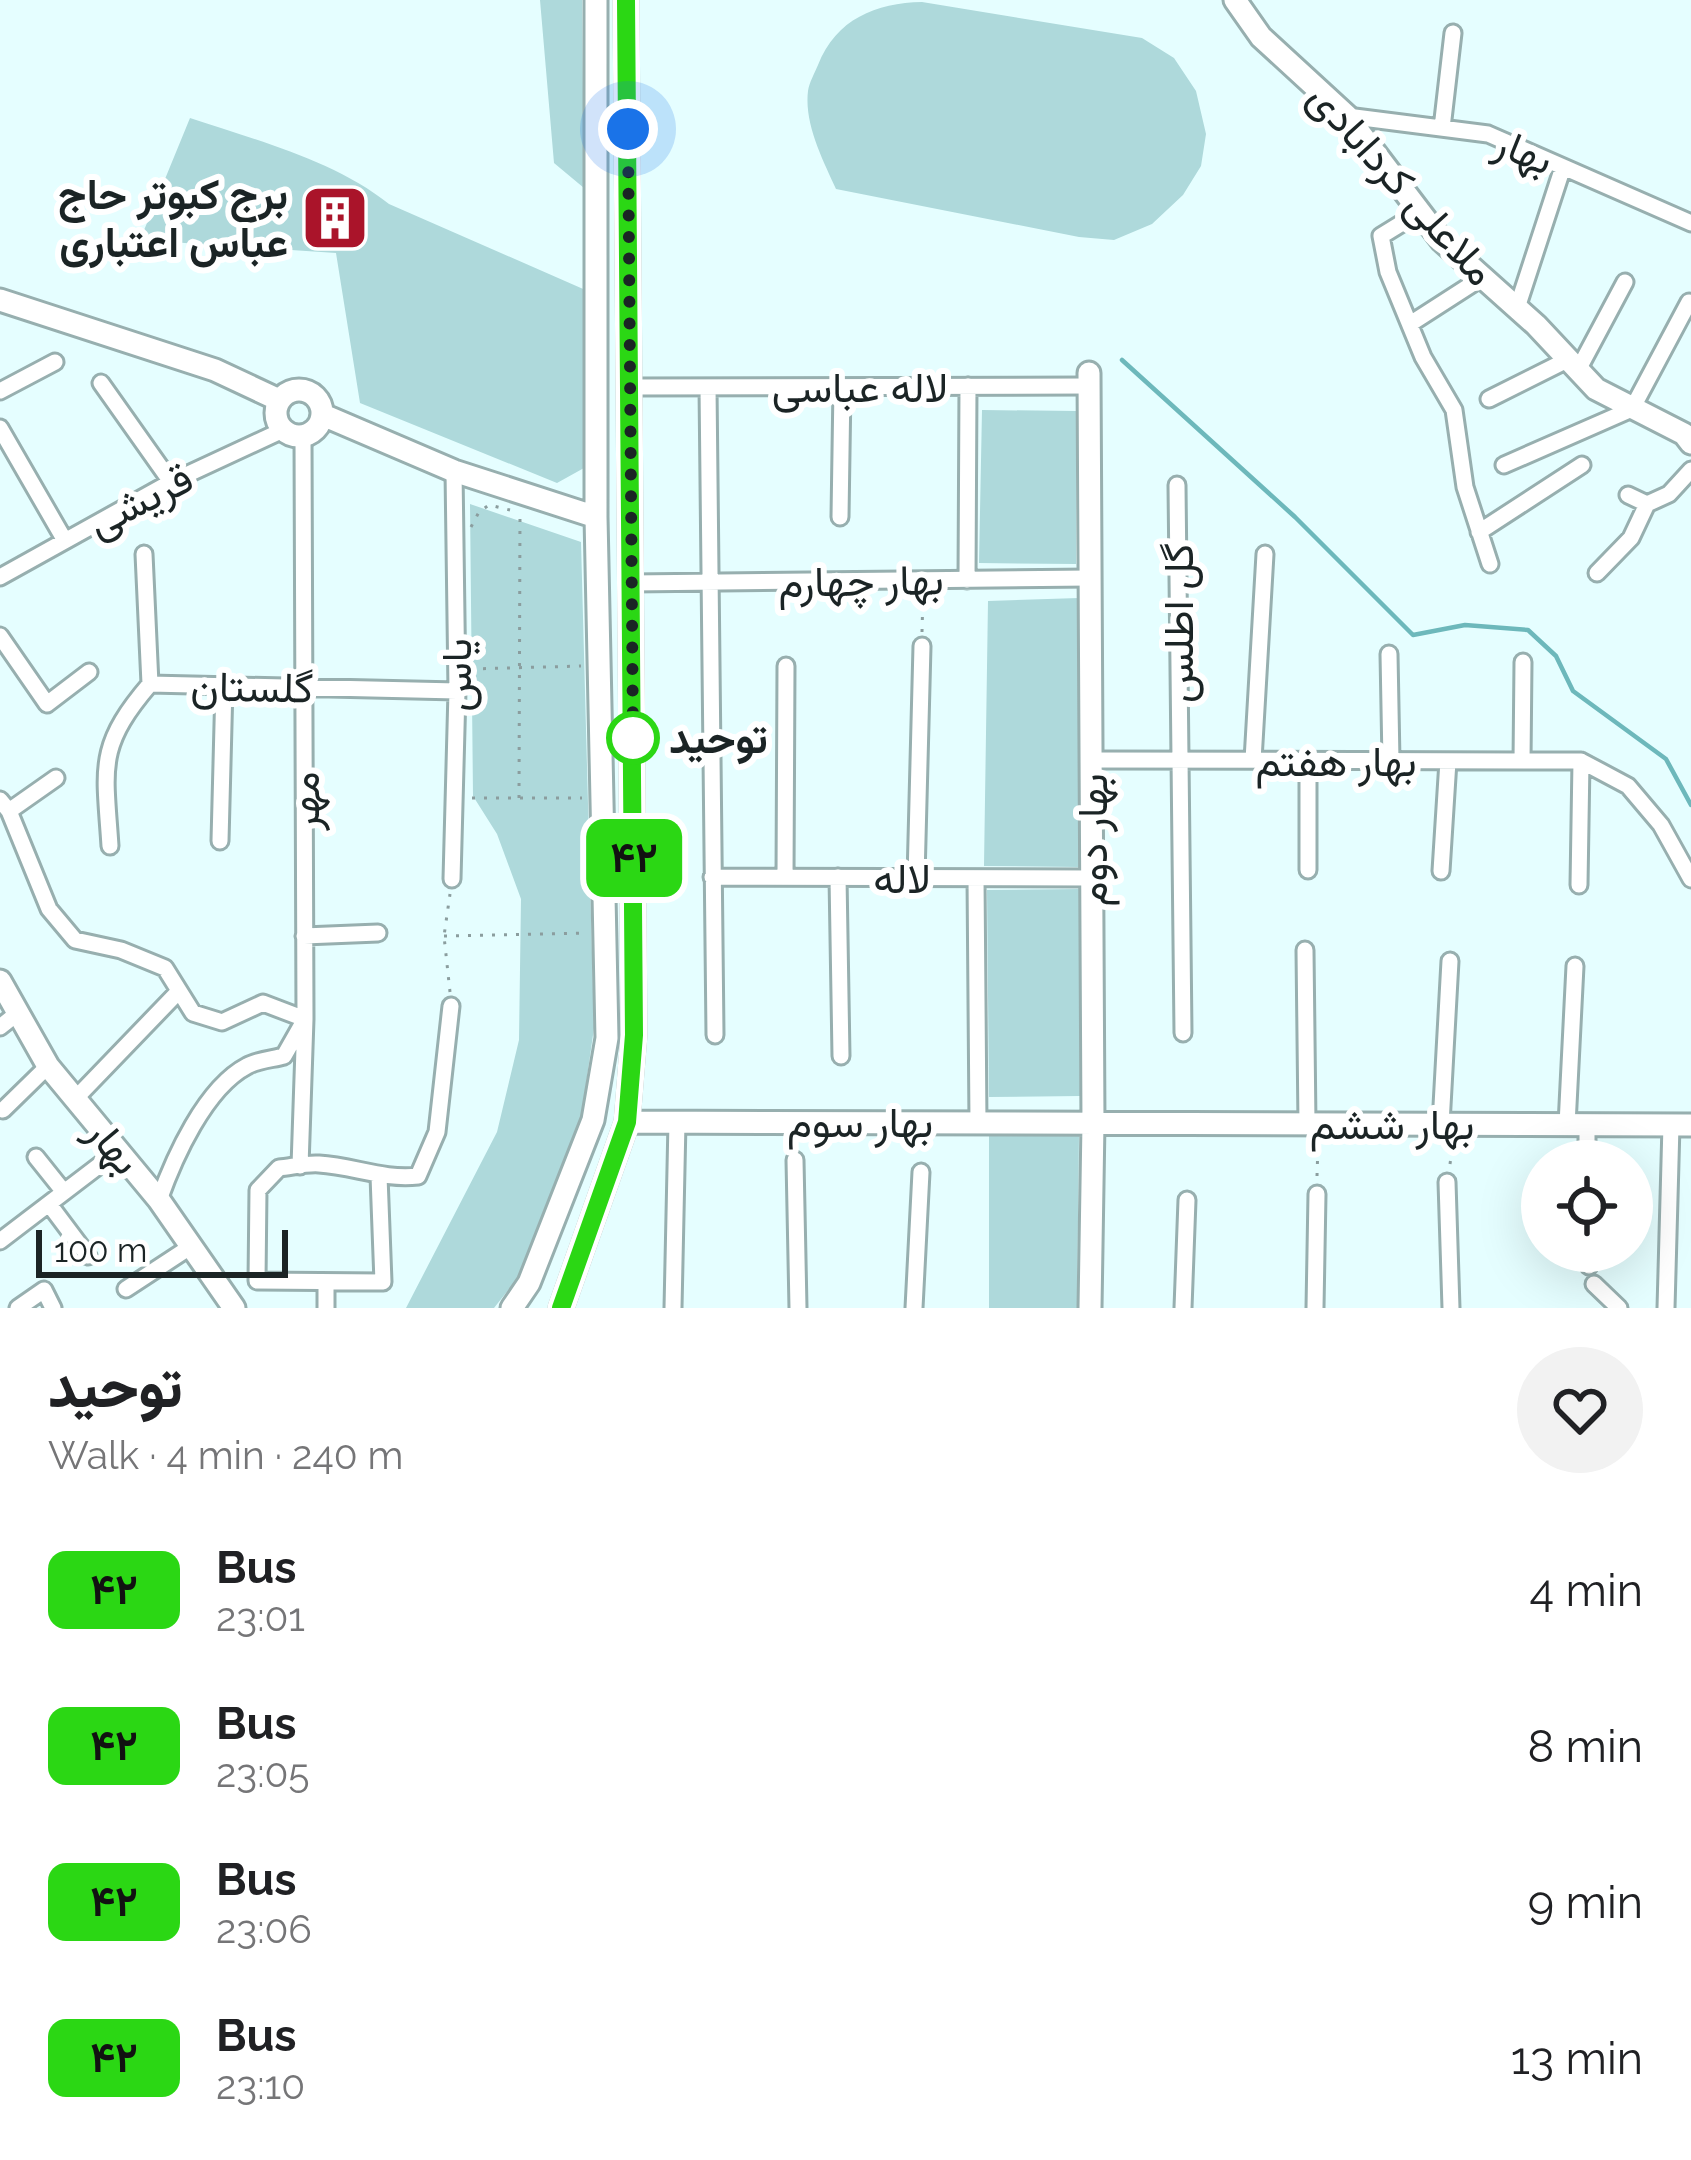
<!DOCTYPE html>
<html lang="en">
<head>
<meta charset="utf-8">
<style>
	:root { --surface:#fff; --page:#f2f2f2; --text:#202124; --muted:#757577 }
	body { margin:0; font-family:Raleway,Vazirmatn,sans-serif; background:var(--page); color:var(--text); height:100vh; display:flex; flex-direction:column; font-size:45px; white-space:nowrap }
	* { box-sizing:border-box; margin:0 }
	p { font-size:39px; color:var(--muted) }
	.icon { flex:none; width:66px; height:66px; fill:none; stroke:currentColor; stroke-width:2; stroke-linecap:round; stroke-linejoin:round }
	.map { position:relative; height:1308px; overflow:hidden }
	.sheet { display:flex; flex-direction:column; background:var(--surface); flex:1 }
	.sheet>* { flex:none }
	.badge { padding:0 24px; border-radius:18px; font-size:42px; line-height:78px }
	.fabs { position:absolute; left:1521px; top:1140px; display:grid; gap:24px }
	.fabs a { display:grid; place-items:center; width:132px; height:132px; border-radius:50%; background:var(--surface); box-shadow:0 12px 48px #0002; font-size:60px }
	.scale { position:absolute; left:36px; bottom:30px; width:252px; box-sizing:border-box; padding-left:12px; border:6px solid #1b2425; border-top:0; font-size:33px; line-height:42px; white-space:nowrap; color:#1b2425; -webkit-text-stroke:9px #fff; paint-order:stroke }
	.you { position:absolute; width:60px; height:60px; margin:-30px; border:9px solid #fff; border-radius:50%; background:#1a73e8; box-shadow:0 0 0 18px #1a73e833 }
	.map>.badge { position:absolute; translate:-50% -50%; box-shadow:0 0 0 6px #fff }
	.round { display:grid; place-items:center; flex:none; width:126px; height:126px; border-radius:63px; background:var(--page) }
	.headline { display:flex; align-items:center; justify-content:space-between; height:204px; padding:0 48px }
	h1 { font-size:57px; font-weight:800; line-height:90px }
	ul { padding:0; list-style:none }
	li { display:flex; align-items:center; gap:36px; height:156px; padding:0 48px }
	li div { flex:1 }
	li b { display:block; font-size:45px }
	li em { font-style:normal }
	li .badge { min-width:132px; font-weight:700; text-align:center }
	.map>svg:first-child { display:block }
</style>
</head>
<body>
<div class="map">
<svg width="1691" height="1308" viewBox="0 0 1691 1308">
	<rect width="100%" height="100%" fill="#e5feff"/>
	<path fill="#aed9db" d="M540,0H582L584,188L554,163Z
		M922,2L1142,38L1174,58L1196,91L1206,134L1201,166L1183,195L1152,224L1114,240L1079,237L836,189C823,160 804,124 808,91C809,83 815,72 818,65C836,19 876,3 922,2Z
		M190,118C256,140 334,160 389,204L590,292L593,463L557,483L360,403L336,253L140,240Z
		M982,410L1076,411V564L979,563Z
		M470,504L581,542L594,1028L581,1119L517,1279L494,1308H406L497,1132L519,1040L521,899L497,834L473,796Z
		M1079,598L1080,867L984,866L988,601Z
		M1079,889L1080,1096L989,1097L987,890Z
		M989,1133L1079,1135L1077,1308H989Z"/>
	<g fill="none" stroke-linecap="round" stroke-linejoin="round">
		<path stroke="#6db8bb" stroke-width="4.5" d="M1122,360L1295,517L1413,635L1465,625L1528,630L1556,656L1573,691L1666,759L1691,805"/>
	</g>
	<path fill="#2f7d80" d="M317 219a18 18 0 1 1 36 0a18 18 0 1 1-36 0Z"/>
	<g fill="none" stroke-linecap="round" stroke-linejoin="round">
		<defs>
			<path id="street" d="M1347,116L1488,134L1691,223
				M1442,128L1453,33
				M1420,212L1381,236L1388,272L1423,357L1454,410L1465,487L1490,564
				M1517,308L1563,167
				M1410,324L1483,277
				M1577,372L1625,282
				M101,383L171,482
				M631,387L1089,386
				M708,387L715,1035
				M0,391L55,362
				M1489,399L1567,360
				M0,428L64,539
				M1504,465L1632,409L1689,302
				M1177,485L1183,1033
				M1628,495L1647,504
				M840,517L842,387
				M1479,532L1582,465
				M144,554L150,684
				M1597,573L1631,538L1647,504L1669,494L1691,470
				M0,577L171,482L283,430
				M967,580L968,386
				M632,583L1090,578
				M0,636L47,704L89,672
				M1389,654L1391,761
				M1091,760L1581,761L1628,786L1661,825L1691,879
				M1253,760L1265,554
				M1522,761L1523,662
				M0,800L9,811L49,909L75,940L121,950L165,968L193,1013L222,1022L263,1003L305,1019L284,1056C273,1059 257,1060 247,1066C205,1088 174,1158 159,1200
				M9,811L56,778
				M220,841L224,686
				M110,846C105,768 96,747 150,684L457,691
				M1308,870V761
				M1441,871L1448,761
				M712,877L1092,878
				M785,877L786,666
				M838,877L841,1056
				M916,878L922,646
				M976,878L978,1123
				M452,879L457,691L454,471
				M1579,885L1581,761
				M304,936L378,933
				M1305,950L1307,1124
				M0,1027L19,1012
				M75,1099L179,991
				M3,1110L48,1066
				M1441,1124L1450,961
				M1567,1125L1575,966
				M1587,1125V1161
				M36,1157L64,1192
				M795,1160L798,1308
				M300,1166L305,1019L303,436
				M379,1176L383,1282L257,1281L258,1190L279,1168C291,1167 306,1163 319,1164C354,1166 383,1180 418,1176L437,1132L451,1006
				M1447,1182L1451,1308
				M49,1204L88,1256
				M0,1241L118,1151
				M1589,1251V1266
				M1594,1284L1619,1308
				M126,1289L190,1247
				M18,1308L44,1290L53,1308
				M326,1308V1282
				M673,1308L677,1122
				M914,1308L921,1172
				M1183,1308L1187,1200
				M1315,1308L1317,1194
				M1666,1308L1671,1125"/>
			<path id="secondary" d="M1235,0L1261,37L1347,116L1442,241L1536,325L1596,389L1684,434L1691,443
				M0,300L215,370L279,400
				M1089,373L1093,1123L1090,1308
				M276 413a23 23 0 1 1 46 0a23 23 0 1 1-46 0Z
				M323,415L454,471L596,517
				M0,981L48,1066L159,1200L234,1308
				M627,1122L1691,1125
				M512,1308L529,1283L593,1120L607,1038L596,517V0
				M561,1308L627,1122L634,1035L626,0"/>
		</defs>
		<use href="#street" stroke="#97afaf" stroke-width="21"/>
		<use href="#secondary" stroke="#97afaf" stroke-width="27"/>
		<path stroke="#8b9d9e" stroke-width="3" stroke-dasharray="3 9" stroke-linecap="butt" d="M471,527L479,512L489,505L510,510
			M922,632L923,594
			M471,669L581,666
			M472,798H582
			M519,798L520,512
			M444,936L585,933
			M450,992L444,936L450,894
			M1450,1164L1453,1144
			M1317,1176L1318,1144"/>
		<use href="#street" stroke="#fff" stroke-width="15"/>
		<use href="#secondary" stroke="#fff" stroke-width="21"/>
	</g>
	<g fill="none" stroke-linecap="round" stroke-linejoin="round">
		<defs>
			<path id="line" d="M561,1308L627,1122L634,1035L626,0"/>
		</defs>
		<use href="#line" stroke="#fff" stroke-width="27"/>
		<use href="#line" stroke="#2bd714" stroke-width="18"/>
		<path stroke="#1b2425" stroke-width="12" stroke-dasharray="0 21.6" d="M628,129L633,738"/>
	</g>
	<defs>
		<symbol id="building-square" viewBox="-11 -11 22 22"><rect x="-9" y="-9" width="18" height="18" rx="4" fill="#aa142a" stroke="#fff"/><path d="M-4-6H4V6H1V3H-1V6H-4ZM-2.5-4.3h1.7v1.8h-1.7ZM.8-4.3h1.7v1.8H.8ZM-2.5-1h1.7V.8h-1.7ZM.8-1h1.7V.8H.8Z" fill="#fff"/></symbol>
	</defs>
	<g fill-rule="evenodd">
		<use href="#building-square" x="297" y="180" width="76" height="76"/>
	</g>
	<circle fill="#fff" stroke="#2bd714" stroke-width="6" cx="633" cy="738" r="24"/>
	<g text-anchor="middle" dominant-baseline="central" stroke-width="12" stroke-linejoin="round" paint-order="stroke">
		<g font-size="42" fill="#1b2425" stroke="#fff">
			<text transform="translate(1524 151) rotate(22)">بهار</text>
			<text transform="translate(1402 184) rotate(48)">ملاعلی کردابادی</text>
			<text x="860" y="387">لاله عباسی</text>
			<text transform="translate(140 500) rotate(-27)">قریشی</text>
			<text transform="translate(861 581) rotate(-1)">بهار چهارم</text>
			<text transform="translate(1178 623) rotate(-90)">گل اطلس</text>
			<text transform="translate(456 675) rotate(-90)">یاس</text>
			<text transform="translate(252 687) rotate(1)">گلستان</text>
			<text x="1336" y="761">بهار هفتم</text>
			<text transform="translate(304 801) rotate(-90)">مهر</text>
			<text transform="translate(1092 840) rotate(-90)">بهار دوم</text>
			<text x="902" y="878">لاله</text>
			<text x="860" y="1122">بهار سوم</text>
			<text x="1392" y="1124">بهار ششم</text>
			<text transform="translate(114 1146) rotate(50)">بهار</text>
		</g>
		<g font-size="42" font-weight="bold" fill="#1b2425" stroke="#fff" text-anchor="end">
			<text x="288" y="194">برج کبوتر حاج<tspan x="288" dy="48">عباس اعتباری</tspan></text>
		</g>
		<g font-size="42" font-weight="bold" fill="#1b2425" stroke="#fff" text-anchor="start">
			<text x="669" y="738">توحید</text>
		</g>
	</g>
</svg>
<div class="fabs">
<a><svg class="icon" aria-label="locate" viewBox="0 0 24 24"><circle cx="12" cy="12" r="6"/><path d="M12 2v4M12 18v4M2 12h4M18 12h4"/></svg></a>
</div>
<div class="scale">100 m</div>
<div class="you" style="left:628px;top:129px"></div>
<b class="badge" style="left:634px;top:858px;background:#2bd714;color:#111">۴۲</b>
</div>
<section class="sheet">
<div class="headline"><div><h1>توحید</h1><p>Walk · 4 min · 240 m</p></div><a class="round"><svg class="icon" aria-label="heart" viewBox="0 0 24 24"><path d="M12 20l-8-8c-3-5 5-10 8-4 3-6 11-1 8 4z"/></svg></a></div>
<ul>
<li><span class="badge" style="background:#2bd714;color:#111">۴۲</span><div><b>Bus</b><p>23:01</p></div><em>4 min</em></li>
<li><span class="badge" style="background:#2bd714;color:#111">۴۲</span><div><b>Bus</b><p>23:05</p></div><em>8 min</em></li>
<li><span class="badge" style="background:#2bd714;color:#111">۴۲</span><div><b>Bus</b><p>23:06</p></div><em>9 min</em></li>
<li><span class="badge" style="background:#2bd714;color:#111">۴۲</span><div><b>Bus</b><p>23:10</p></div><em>13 min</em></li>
</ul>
</section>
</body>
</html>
